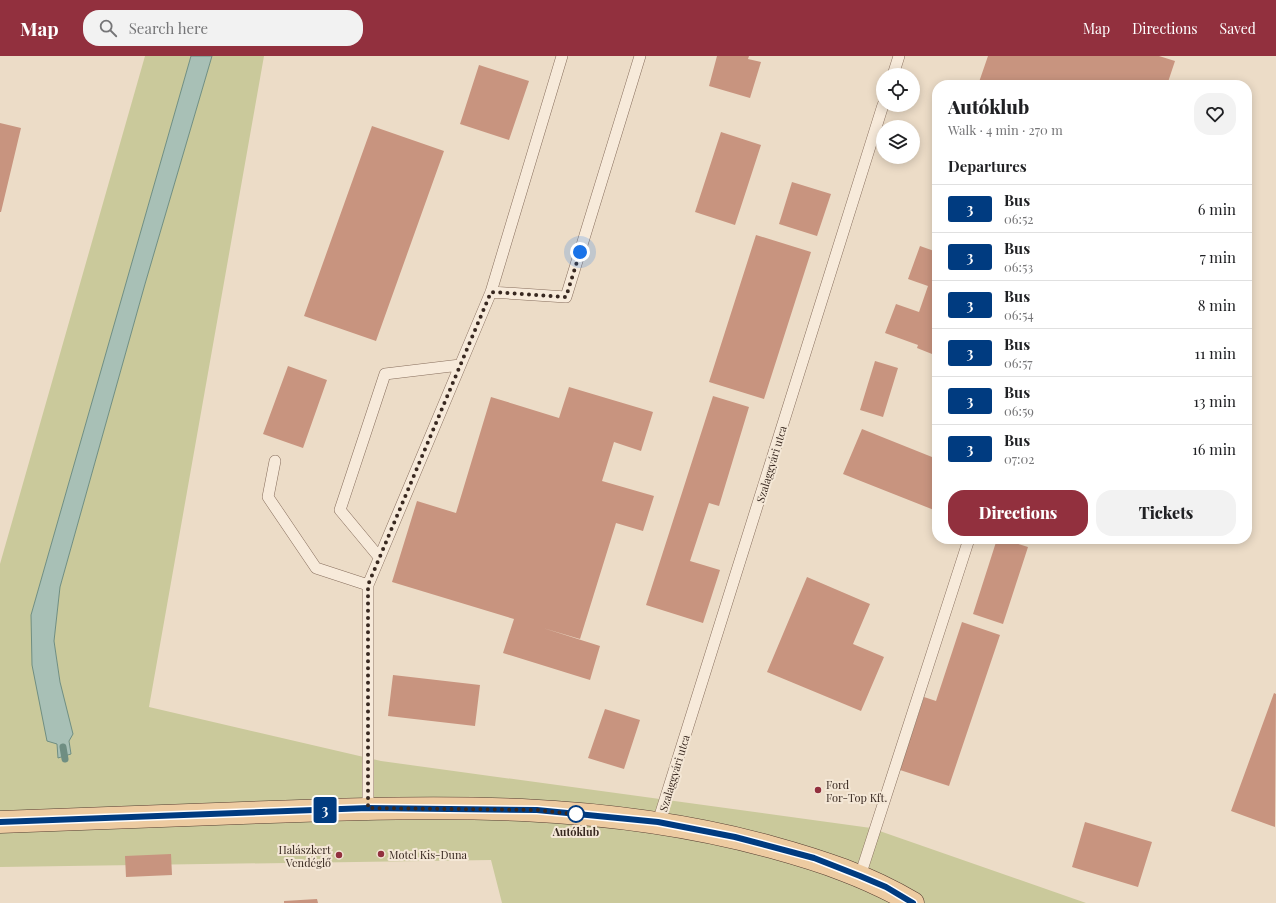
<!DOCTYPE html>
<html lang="en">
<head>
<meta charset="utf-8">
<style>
	:root { --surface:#fff; --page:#f2f2f2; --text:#202124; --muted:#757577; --line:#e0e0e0; --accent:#92303e }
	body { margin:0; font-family:"Playfair Display",serif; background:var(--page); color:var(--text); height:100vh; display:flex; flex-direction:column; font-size:15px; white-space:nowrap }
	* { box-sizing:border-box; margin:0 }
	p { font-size:13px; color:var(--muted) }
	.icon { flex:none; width:22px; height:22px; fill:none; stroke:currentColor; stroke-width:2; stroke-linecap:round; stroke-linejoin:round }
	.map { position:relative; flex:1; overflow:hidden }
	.details { position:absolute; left:932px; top:24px; width:320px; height:464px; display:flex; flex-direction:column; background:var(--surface); border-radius:16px; box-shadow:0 2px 10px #0003 }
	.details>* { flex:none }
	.badge { padding:0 8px; border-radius:3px; font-size:14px; line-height:26px }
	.fabs { position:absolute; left:876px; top:12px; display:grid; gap:8px }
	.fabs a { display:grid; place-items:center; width:44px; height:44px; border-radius:50%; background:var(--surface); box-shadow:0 2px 10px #0003; font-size:20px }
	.you { position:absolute; width:20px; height:20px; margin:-10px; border:3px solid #fff; border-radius:50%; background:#1a73e8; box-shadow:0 0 0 6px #1a73e833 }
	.map>.badge { position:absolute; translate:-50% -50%; box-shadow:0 0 0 2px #fff }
	h2 { padding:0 16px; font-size:15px; line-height:36px }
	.round { display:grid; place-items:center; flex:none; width:42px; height:42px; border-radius:16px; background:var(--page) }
	.headline { display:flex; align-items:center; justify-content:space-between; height:68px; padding:0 16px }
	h1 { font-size:19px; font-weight:800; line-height:30px }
	.action { display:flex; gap:8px; margin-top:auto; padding:8px 16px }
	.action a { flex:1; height:46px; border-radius:16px; background:var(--accent); color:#fff; font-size:16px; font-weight:800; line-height:46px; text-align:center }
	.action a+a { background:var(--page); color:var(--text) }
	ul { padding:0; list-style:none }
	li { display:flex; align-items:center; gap:12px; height:48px; padding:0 16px; border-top:1px solid var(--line) }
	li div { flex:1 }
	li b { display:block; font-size:15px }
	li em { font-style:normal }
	li .badge { min-width:44px; font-weight:700; text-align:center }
	header { display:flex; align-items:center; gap:24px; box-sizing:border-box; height:56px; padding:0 20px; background:var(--accent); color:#fff }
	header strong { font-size:19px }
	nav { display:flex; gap:22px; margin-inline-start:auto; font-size:14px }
	.search { width:280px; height:36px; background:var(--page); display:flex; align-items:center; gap:10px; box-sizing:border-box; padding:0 14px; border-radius:16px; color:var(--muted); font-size:15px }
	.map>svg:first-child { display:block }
</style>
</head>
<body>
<header>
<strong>Map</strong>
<div class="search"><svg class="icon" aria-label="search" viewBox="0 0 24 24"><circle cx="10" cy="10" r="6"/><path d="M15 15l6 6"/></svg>Search here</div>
<nav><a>Map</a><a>Directions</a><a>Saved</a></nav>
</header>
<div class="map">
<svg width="1276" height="847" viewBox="0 0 1276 847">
	<rect width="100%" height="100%" fill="#ecdcc7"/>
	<path fill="#cac99b" d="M145,0H191L31,559L57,688L71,698L54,585L60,531L145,228L212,0H264L149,651L381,705L871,772L1086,847H502L491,804L0,811V508Z"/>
	<path fill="#a8c0b6" stroke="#6f8e82" d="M191,0H212L145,228L60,531L54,585L60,626L73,678L69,685L71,698L58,702L57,688L47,685L32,609L31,559Z"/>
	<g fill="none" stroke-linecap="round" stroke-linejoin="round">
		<path stroke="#6f8e82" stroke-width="7" d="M63,691L65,703"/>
	</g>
	<path fill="#c8947f" d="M717,0H749L748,3L761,6L750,42L709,30Z
		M988,0H1159L1175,5L1167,29H978Z
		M479,9L529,25L509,84L460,68Z
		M0,67L21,72L1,156H0Z
		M372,70L444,95L376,285L304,260Z
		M721,76L761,89L735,169L695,156Z
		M792,126L831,138L817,180L779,168Z
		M756,179L811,196L764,343L709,326Z
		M920,190L937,196V300L917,292L918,289L885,277L896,248L919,256L928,230L908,223Z
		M875,305L898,312L883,361L860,354Z
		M288,310L327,324L303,392L263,378Z
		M569,331L653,356L641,395L614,386L602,425L654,440L643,475L616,467L580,583L543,572L600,590L590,624L503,597L514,563L392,526L417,445L456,457L491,341L559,362Z
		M713,340L749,351L719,450L709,447L690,505L720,514L703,567L646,549Z
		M862,373L937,403V448L934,454L843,418Z
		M997,483H1003L1028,491L1003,568L973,558Z
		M807,521L870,548L853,588L884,601L861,655L767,616Z
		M962,566L1000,579L949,730L900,714L924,641L936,645Z
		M393,619L480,629L475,670L388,660Z
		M1274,637L1276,638L1275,771L1231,755Z
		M605,653L640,664L624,713L588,702Z
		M1085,766L1152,786L1138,831L1072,811Z
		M171,798L172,819L126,821L125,800Z
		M317,843L318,847H284V845Z"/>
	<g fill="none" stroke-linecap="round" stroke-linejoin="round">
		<defs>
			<path id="lane" d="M893,19L899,0
				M491,236L566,241L640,0
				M275,405L268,441L316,512L368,529
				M379,501L340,454L385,318L460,309
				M368,752V529L491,236L562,0
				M658,766L883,49
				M860,820L969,483"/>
			<path id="primary" d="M0,766C90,763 180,759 270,756C437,749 608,746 771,791C822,805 867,820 913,847"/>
		</defs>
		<use href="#lane" stroke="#876e5d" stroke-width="12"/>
		<use href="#primary" stroke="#553d31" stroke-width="23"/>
		<use href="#lane" stroke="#f7eada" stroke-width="11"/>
		<use href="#primary" stroke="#edcba1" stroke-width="22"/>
	</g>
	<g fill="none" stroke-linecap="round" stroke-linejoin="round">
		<defs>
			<path id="line" d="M0,766L368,752L537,754L658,766L735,781L814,802L860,820L886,831L913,847"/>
		</defs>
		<use href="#line" stroke="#fff" stroke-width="9"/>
		<use href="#line" stroke="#003b80" stroke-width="6"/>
		<path stroke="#382820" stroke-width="4" stroke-dasharray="0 7.2" d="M576,758L582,759L537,754L368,752V529L491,236L566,241L580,196"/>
	</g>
	<g fill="#92303e" stroke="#f4e7d6" stroke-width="1.5">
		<circle cx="818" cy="734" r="4"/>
		<circle cx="381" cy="798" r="4"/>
		<circle cx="339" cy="799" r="4"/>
	</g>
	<circle fill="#fff" stroke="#003b80" stroke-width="2" cx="576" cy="758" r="8"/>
	<g text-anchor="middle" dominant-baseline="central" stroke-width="4" stroke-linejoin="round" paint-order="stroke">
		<g font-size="11" fill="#382820" stroke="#f4e7d6">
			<text transform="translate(771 408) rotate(-73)">Szalaggyári utca</text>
			<text transform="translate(674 717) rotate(-73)">Szalaggyári utca</text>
		</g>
		<g font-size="11" fill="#382820" stroke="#f4e7d6" text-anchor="start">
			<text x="826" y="728">Ford<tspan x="826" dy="13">For-Top Kft.</tspan></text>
			<text x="331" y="793" text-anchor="end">Halászkert<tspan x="331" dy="13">Vendéglő</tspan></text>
			<text x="389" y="798">Motel Kis-Duna</text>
		</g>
		<g font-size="11" font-weight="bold" fill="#382820" stroke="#f4e7d6">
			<text x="576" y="775">Autóklub</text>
		</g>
	</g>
</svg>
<div class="fabs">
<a><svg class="icon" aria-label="locate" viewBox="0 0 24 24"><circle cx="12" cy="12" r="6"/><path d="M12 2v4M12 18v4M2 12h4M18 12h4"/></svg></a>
<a><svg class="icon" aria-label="layers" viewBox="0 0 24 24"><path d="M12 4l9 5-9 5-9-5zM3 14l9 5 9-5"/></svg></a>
</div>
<div class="you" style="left:580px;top:196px"></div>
<b class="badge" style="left:325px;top:754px;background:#003b80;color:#fff">3</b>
<section class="details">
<div class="headline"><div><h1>Autóklub</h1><p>Walk · 4 min · 270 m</p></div><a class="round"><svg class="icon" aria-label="heart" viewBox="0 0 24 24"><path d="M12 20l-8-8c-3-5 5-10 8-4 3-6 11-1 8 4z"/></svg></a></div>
<h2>Departures</h2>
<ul>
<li><span class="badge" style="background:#003b80;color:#fff">3</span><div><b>Bus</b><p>06:52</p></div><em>6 min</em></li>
<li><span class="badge" style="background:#003b80;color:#fff">3</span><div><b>Bus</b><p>06:53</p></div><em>7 min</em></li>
<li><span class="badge" style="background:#003b80;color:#fff">3</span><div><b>Bus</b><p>06:54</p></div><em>8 min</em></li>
<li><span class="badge" style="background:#003b80;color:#fff">3</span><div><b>Bus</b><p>06:57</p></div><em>11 min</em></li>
<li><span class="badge" style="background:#003b80;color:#fff">3</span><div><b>Bus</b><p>06:59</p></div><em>13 min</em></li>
<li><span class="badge" style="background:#003b80;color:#fff">3</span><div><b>Bus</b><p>07:02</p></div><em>16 min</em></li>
</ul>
<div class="action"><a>Directions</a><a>Tickets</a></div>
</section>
</div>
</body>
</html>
